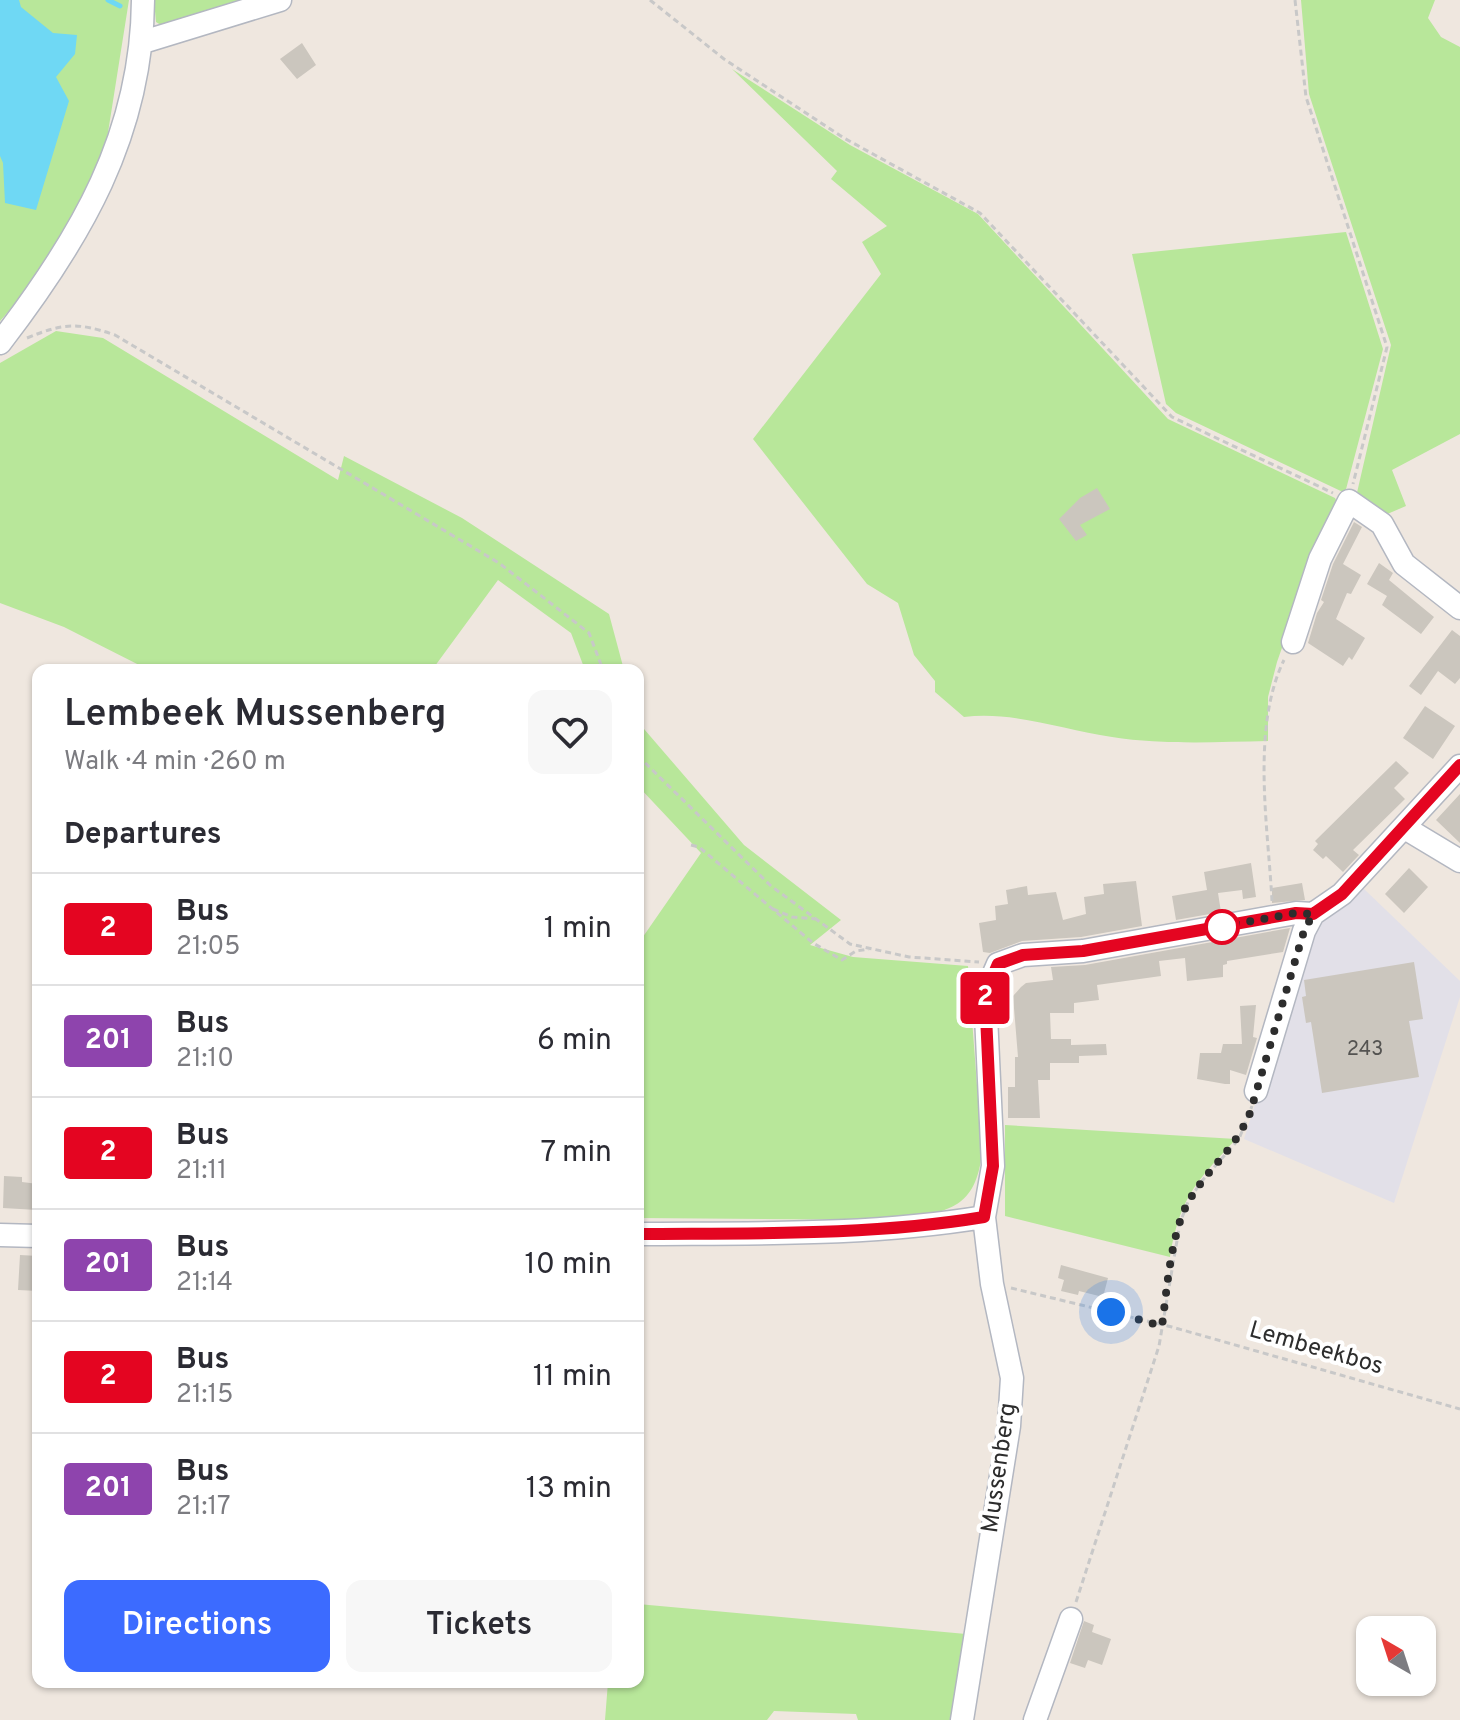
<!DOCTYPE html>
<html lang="en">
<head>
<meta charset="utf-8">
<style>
	:root { --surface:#fff; --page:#f7f7f7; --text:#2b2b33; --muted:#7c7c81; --line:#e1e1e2; --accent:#3c6bff }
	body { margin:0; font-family:Overpass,sans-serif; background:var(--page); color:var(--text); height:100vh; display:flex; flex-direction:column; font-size:30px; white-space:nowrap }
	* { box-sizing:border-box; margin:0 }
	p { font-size:26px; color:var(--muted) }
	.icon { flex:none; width:44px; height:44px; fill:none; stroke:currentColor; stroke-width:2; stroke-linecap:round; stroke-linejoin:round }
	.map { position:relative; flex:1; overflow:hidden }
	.drawer { position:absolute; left:32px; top:664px; width:612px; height:1024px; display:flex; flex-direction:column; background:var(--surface); border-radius:16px; box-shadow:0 2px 6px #0004 }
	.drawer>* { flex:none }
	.badge { padding:0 16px; border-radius:6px; font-size:28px; line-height:52px }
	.needle { width:52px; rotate:321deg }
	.controls { position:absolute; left:1356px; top:1616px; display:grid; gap:16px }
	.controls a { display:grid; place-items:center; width:80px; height:80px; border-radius:16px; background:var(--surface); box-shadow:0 2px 6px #0004; font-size:40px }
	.you { position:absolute; width:40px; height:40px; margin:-20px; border:6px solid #fff; border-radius:50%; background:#1a73e8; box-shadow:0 0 0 12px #1a73e833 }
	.map>.badge { position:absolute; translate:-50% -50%; box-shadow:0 0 0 4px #fff }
	h2 { padding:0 32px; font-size:30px; line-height:72px }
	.round { display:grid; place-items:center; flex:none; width:84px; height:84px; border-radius:16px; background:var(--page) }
	.head { display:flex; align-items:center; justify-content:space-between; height:136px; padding:0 32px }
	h1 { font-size:38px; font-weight:600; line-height:60px }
	.action { display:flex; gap:16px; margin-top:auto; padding:16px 32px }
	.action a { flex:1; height:92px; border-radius:16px; background:var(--accent); color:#fff; font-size:32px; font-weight:600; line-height:92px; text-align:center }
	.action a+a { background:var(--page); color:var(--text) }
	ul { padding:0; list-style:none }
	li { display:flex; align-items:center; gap:24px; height:112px; padding:0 32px; border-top:2px solid var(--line) }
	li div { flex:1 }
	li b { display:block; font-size:30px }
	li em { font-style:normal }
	li .badge { min-width:88px; font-weight:700; text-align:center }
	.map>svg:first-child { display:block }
</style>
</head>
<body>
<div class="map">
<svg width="1460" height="1720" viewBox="0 0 1460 1720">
	<rect width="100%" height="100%" fill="#efe7df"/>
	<path fill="#e2e0e8" d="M1363,888L1460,981V997L1394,1203L1244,1139L1309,934Z"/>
	<path fill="#b8e79a" d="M0,0H129L103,164L30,287L0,321Z
		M154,0H246L164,27L156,22Z
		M1301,0H1435L1428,18L1441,37L1460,47V434L1392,470L1406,506L1385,515L1356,497L1391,345L1309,94Z
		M732,69L850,145L978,214L1168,419L1335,498L1340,508L1317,548L1277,662L1268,697V741C1216,742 1163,745 1112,737C1063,730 1014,711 964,717L935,692V681L914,655L898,603L867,584L753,439L881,274L862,242L887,226L831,179L837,171Z
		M1346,232L1383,349L1345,493L1176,413L1166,404L1132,254Z
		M56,331L103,338L338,480L344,456L462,518L609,614L624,670H585L571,633L498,580L432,670H149L64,627L0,603V363Z
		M638,722L744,845L841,920L810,945L853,957L968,966L982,1152C976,1208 950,1211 900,1220L638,1218V944L701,853L638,786Z
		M1005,1125L1236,1139C1196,1182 1180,1197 1170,1257L1005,1216Z
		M638,1604L966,1634L953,1720H858L856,1714L774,1711L767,1720H605L608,1682H638Z"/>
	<path fill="#6fd8f4" d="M0,0H19L21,7L53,33L77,35L75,54L56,77L69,101L36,210L5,203L3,163L0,156Z"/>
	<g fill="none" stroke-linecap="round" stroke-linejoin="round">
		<path stroke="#6fd8f4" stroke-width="5" d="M108,0L120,6"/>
	</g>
	<path fill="#cbc6be" d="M302,43L316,65L297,79L280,59Z
		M1097,488L1110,509L1080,525L1087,535L1076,541L1059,519L1080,498Z
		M1354,522L1362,527L1343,564L1361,575L1351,594L1347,593L1336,619L1365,638L1352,660L1349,657L1343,666L1308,643L1317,613L1324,602L1321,600L1333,564Z
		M1379,563L1393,573L1389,580L1434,617L1421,634L1382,605L1387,596L1367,584Z
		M1452,630L1460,636V678L1455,684L1438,671L1421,695L1409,686Z
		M1425,706L1455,726L1433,759L1403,738Z
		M1396,761L1409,773L1394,788L1405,799L1353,850L1359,855L1343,872L1326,856L1323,859L1313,850L1318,844L1315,841Z
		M1460,794V843L1436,820Z
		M1251,863L1256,897L1243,899L1242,890L1218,893L1221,912L1176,920L1172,896L1207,890L1204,872Z
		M1409,868L1428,887L1404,913L1385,894Z
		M1136,881L1142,926L1081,937L1022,941L990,953L983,952L979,923L996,920L995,906L1008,904L1006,890L1027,886L1028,895L1056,892L1063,920L1086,914L1084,897L1104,894L1103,884Z
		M1302,883L1305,900L1272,903V888Z
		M1290,928L1283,952L1227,961V964L1223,965V977L1187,981L1185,958L1159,961L1161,976L1097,985L1099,1000L1074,1003V1013H1050L1051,1039H1071V1045L1106,1044L1107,1055L1079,1056V1063H1050V1080H1038L1040,1118H1008V1087H1015V1057H1018L1013,996L1021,987L1026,983L1053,980L1051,967L1085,965Z
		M1414,962L1423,1019L1409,1021L1419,1077L1322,1093L1311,1022L1306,1023L1302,997L1306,996L1304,980Z
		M1256,1005L1253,1037L1257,1038L1246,1075L1230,1070V1084H1225L1197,1079L1200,1053H1221L1223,1044H1242L1240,1006Z
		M4,1176L22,1177V1182L38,1184L37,1210L3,1208Z
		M20,1255L38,1256V1291L18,1290Z
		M1061,1265L1108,1278L1103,1297L1079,1291L1078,1295L1061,1291L1064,1280L1058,1278Z
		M1084,1621L1094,1625L1092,1632L1111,1639L1102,1665L1088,1660L1085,1668L1070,1663Z"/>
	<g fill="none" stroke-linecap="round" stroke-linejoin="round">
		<defs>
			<path id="minor" d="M143,42L280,0
				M0,343C80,239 142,135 143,0
				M1293,642L1320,559L1349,501L1382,524L1404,564L1460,608
				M1405,828L1460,861
				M1256,1091L1304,931L1313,914L1342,894L1460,766
				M638,1234C754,1233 869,1236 984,1217
				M0,1235L38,1236
				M962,1720L1009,1426L1012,1378L992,1284L984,1217L993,1166L985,994L998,964L1023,955L1083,951L1296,913L1313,914
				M1035,1720L1071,1619"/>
		</defs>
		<use href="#minor" stroke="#b3b7c1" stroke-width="25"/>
		<path stroke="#c8c8c8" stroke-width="3" stroke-dasharray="6 4" stroke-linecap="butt" d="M650,0L724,59L844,138L980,213L1172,417L1333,493
			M1295,0L1306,97L1387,347L1353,484
			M27,338C64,323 77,322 115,335L499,563L589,633L603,670
			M638,756L771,886L850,944L909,957L979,962
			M691,845L699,847L813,943L842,960L856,951L869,949
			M1272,901C1268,826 1251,728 1284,660
			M773,909L792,917L816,919
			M1011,1288L1172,1327L1460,1409
			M1076,1602L1159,1346L1180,1223L1188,1202L1201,1182L1239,1139L1252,1106"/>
		<use href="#minor" stroke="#fff" stroke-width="22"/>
	</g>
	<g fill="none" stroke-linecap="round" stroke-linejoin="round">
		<defs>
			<path id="line" d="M638,1234C754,1233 869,1236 984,1217L993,1166L985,994L998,964L1023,955L1083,951L1296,913L1313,914L1342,894L1460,765"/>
		</defs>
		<use href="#line" stroke="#fff" stroke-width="18"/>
		<use href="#line" stroke="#e40521" stroke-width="12"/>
		<path stroke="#2d2d2d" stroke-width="8" stroke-dasharray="0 14.4" d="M1111,1312L1162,1326C1167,1289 1171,1230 1190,1199C1210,1166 1234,1151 1250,1113L1304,931L1313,914L1296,913L1218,927H1222"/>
	</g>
	<circle fill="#fff" stroke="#e40521" stroke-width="4" cx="1222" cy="927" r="16"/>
	<g text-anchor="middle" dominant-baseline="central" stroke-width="8" stroke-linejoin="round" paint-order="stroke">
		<g font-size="20" fill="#545351">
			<text x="1365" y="1050">243</text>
		</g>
		<g font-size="24" fill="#2d2d2d" stroke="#fff">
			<text transform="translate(1316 1349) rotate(16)">Lembeekbos</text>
			<text transform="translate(1000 1468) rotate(-82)">Mussenberg</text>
		</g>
	</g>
</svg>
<div class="controls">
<a><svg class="needle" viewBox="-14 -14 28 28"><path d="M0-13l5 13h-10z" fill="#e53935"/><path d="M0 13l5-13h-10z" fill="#7c7c81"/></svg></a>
</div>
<div class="you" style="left:1111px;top:1312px"></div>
<b class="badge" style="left:985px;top:998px;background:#e40521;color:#fff">2</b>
<section class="drawer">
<div class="head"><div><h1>Lembeek Mussenberg</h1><p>Walk · 4 min · 260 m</p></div><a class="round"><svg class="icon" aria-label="heart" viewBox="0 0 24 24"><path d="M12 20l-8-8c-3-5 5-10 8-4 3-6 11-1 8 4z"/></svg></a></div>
<h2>Departures</h2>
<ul>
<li><span class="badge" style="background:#e40521;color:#fff">2</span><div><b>Bus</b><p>21:05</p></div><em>1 min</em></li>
<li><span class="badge" style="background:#8e44ad;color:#fff">201</span><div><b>Bus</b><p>21:10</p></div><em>6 min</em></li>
<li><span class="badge" style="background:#e40521;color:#fff">2</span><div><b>Bus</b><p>21:11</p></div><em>7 min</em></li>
<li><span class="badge" style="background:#8e44ad;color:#fff">201</span><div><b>Bus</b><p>21:14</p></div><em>10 min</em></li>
<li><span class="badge" style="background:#e40521;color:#fff">2</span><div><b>Bus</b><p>21:15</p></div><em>11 min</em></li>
<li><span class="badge" style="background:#8e44ad;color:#fff">201</span><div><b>Bus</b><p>21:17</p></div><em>13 min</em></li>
</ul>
<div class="action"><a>Directions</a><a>Tickets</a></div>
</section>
</div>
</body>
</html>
